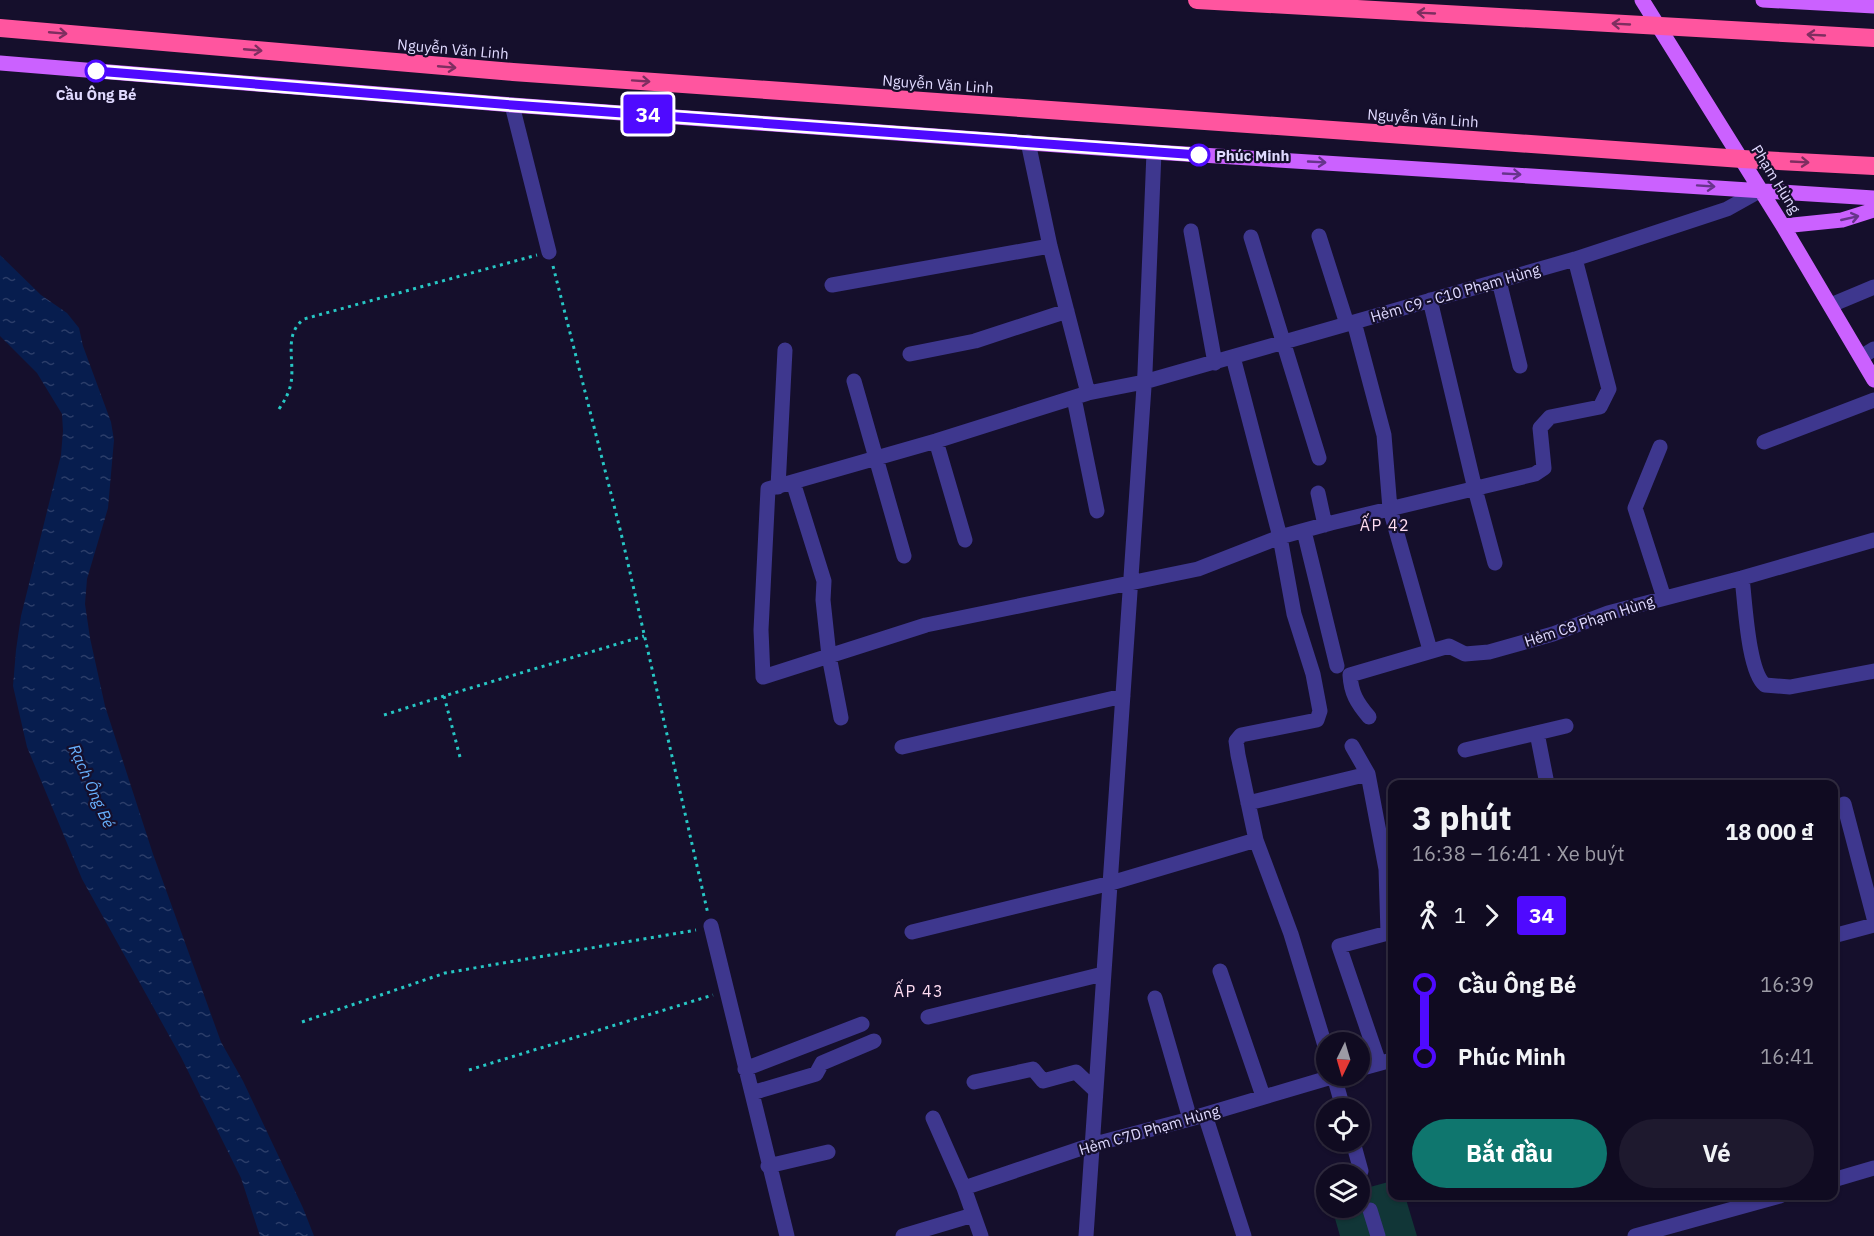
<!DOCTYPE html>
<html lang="vi">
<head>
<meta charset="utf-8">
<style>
	:root { --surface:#100b21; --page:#1e192e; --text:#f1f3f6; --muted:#9c9ba5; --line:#302b3f; --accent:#0f766e }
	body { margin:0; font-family:"IBM Plex Sans",sans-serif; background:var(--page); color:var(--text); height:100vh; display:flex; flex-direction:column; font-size:22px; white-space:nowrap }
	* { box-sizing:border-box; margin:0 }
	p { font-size:20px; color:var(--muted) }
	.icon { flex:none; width:33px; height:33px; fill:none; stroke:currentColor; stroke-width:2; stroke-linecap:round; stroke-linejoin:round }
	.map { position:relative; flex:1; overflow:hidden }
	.sheet { position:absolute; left:1388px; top:780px; width:450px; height:420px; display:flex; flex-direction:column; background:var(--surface); border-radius:12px; box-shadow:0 2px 4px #0004,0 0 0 2px var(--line) }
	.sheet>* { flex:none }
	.badge { padding:0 12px; border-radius:4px; font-size:21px; line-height:39px }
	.needle { width:39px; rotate:185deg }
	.buttons { position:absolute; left:1316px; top:1032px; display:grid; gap:12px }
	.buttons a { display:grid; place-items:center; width:54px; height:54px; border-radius:50%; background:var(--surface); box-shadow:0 2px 4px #0004,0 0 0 2px var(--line); font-size:30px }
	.map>.badge { position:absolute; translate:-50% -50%; box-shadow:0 0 0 3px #fff }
	.legs { display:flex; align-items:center; gap:9px; height:66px; padding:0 24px; font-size:20px }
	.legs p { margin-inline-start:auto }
	.summary { display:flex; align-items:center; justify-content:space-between; height:102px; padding:0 24px }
	h1 { font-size:33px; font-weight:700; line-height:45px }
	.button { display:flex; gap:12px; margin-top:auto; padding:12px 24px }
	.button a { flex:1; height:69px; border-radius:36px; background:var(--accent); color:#fff; font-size:24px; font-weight:700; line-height:69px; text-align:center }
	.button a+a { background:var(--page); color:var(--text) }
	ul { padding:0 24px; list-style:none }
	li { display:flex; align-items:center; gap:21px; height:72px; font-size:22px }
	li i { display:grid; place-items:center; width:9px; height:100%; margin:0 8px; background:currentColor }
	li i::after { content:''; width:15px; height:15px; margin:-8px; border:4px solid; border-radius:50%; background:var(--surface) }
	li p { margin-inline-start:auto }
	li:first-child i { background:linear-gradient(#0000 50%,currentColor 0) }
	li:last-child i { background:linear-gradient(currentColor 50%,#0000 0) }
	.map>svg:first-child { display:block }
</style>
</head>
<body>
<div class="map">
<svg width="1874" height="1236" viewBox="0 0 1874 1236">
	<defs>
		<pattern id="water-ripples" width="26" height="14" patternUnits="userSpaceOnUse" patternTransform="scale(1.5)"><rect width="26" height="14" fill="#071d4e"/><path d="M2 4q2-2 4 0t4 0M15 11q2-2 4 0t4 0" fill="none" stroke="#2b3d69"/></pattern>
	</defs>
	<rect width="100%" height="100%" fill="#150f2c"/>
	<path fill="#113637" d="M1392,1181V1196H1405L1417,1236H1340L1332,1208H1359V1190Z"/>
	<path fill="url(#water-ripples)" d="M0,255L41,295L67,313L79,328L83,346L111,422L114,440L108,508L87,579L85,604L90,638L105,706L153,854L221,1042L243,1081L303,1208L314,1236H260L241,1178L181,1057L82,879L27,747L13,686L16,650L21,616L61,455L63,431L62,414L37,373L0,336Z"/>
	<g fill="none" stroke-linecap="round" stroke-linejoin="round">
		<path stroke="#27c6c4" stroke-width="3" stroke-dasharray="3 4.5" stroke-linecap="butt" d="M553,266L621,533L708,914
			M279,409C285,400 289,393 291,383C295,359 283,335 304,319L537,255
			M384,715L444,696
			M460,757L444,696L644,636
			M302,1022L445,973L696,930
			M469,1070L713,995"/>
		<path stroke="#3e378e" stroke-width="15" d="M512,105L549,252
			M1028,142L1050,246L1088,393
			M1191,231L1215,363
			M1319,236L1347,324
			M1251,237L1319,458
			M1575,259L1609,389L1600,407L1550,417L1540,428L1544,468L1535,474L1331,523L1280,537L1198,569L926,625L763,677L761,630L768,489L936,441L1088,393L1144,382L1575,259L1727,209L1761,190
			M1499,281L1520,366
			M832,285L1050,246
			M1430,300L1475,489L1495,563
			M1831,305L1874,287
			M1354,322L1384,435L1390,509L1430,650
			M910,354L975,341L1067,311
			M1233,357L1280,537L1294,614L1313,674L1320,711L1317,720L1241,735L1236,741L1238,755L1256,840L1291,934L1326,1049
			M1861,357L1874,349
			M854,381L904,556
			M1074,398L1097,511
			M936,441L965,540
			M1764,442L1874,400
			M1660,447L1635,508L1664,598
			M793,482L824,581L823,600L829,656L841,718
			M778,487L785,350
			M1318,493L1325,525
			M1304,531L1337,666
			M1742,578C1745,601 1748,672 1765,685L1790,687L1874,671
			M1369,717C1357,703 1351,693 1350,675L1449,646L1465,654L1489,652L1553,634L1608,613L1742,578L1874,540
			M1537,733L1547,784
			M902,747L1123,696
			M1465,750L1566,726
			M1368,774L1386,869L1388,933L1339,946L1379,1063
			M1248,803L1368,774L1352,746
			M1844,804L1874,918
			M711,926L787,1236
			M912,932L1111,883L1256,840
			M1833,936L1874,925
			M1220,971L1263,1096
			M1155,998L1190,1119
			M928,1017L1103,974
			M745,1069L862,1024
			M1359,1069L1392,1060
			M1334,1076L1343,1108
			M974,1082L1033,1069L1043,1081L1076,1072L1095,1090
			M752,1093L816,1074L822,1063L874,1041
			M1205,1115L1244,1236
			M933,1118L964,1188L981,1236
			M1353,1142L1361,1171
			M768,1166L828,1152
			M1833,1180L1874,1168
			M964,1188L1091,1145L1190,1119L1335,1076
			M1370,1210L1378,1236
			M903,1236L973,1215
			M1086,1236L1145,372L1154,152
			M1635,1236L1780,1196"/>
		<path stroke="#cb61ff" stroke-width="15" d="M1642,0L1783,226L1874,380
			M1763,0L1874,6
			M0,63L512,105L1154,152L1874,198
			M1783,226L1842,220L1874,210"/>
		<path stroke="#ff559f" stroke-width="18" d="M1197,0L1874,38
			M0,28L513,72L1742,159L1874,166"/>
	</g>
	<defs><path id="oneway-shaft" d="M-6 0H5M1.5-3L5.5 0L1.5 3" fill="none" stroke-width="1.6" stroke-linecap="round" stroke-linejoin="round" transform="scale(1.5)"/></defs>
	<g stroke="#7e2e60">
		<use href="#oneway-shaft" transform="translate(1426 13) rotate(-177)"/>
		<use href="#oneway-shaft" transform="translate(1621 24) rotate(-177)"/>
		<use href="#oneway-shaft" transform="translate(58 33) rotate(5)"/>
		<use href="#oneway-shaft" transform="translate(1816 35) rotate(-177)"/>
		<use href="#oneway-shaft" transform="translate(253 50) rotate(5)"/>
		<use href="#oneway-shaft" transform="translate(447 67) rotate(5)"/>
		<use href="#oneway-shaft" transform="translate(641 81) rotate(4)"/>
		<use href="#oneway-shaft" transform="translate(1800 162) rotate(3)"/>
	</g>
	<g stroke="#67348b">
		<use href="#oneway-shaft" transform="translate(1317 162) rotate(3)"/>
		<use href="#oneway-shaft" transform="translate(1512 174) rotate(3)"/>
		<use href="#oneway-shaft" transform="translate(1706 186) rotate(4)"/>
		<use href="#oneway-shaft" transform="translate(1850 218) rotate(-13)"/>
	</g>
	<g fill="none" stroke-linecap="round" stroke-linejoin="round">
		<defs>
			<path id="line-1" d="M96,71L512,105L1199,155"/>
		</defs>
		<use href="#line-1" stroke="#fff" stroke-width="14"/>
		<use href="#line-1" stroke="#4f0aff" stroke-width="9"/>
	</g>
	<g fill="#fff" stroke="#4f0aff" stroke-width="3">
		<circle cx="96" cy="71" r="10"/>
		<circle cx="1199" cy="155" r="10"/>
	</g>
	<g text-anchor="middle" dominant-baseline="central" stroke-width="4.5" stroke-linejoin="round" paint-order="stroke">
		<g font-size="15" fill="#e0daff" stroke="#150f2c">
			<text transform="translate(453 49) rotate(5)">Nguyễn Văn Linh</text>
			<text transform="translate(938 84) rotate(4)">Nguyễn Văn Linh</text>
			<text transform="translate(1423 118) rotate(4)">Nguyễn Văn Linh</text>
			<text transform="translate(1776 179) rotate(58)">Phạm Hùng</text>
			<text transform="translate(1455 293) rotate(-16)">Hẻm C9 - C10 Phạm Hùng</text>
			<text transform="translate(1589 621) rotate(-18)">Hẻm C8 Phạm Hùng</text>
			<text transform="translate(1149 1130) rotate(-16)">Hẻm C7D Phạm Hùng</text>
		</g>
		<g font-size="15" font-weight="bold" fill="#e0daff" stroke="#150f2c">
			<text x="96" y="94">Cầu Ông Bé</text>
			<text x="1216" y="155" text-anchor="start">Phúc Minh</text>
		</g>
		<g font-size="16" letter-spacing="1.5" fill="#ffdcf1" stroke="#150f2c">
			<text x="1385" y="525">ẤP 42</text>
			<text x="919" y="991">ẤP 43</text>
		</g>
		<g font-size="16" font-style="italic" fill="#68b2ff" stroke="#150f2c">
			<text transform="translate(92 786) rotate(66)">Rạch Ông Bé</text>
		</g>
	</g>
</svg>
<div class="buttons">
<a><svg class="needle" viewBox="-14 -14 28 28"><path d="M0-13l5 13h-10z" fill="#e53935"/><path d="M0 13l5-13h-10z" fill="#9c9ba5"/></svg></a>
<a><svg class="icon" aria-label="locate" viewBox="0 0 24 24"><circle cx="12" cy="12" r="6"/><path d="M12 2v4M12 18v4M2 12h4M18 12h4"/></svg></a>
<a><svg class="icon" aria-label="layers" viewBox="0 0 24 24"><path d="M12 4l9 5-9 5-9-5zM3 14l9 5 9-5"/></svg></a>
</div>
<b class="badge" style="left:648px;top:114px;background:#4f0aff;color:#fff">34</b>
<section class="sheet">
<div class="summary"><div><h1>3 phút</h1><p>16:38 – 16:41 · Xe buýt</p></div><b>18 000 ₫</b></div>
<div class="legs"><svg class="icon" aria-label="walk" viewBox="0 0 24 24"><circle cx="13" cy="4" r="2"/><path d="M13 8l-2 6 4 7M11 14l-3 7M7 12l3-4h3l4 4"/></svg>1<svg class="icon" aria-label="forward" viewBox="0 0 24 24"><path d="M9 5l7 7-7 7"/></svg><b class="badge" style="background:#4f0aff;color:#fff">34</b></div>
<ul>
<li><i style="color:#4f0aff"></i><b>Cầu Ông Bé</b><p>16:39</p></li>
<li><i style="color:#4f0aff"></i><b>Phúc Minh</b><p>16:41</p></li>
</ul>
<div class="button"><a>Bắt đầu</a><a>Vé</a></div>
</section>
</div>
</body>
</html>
